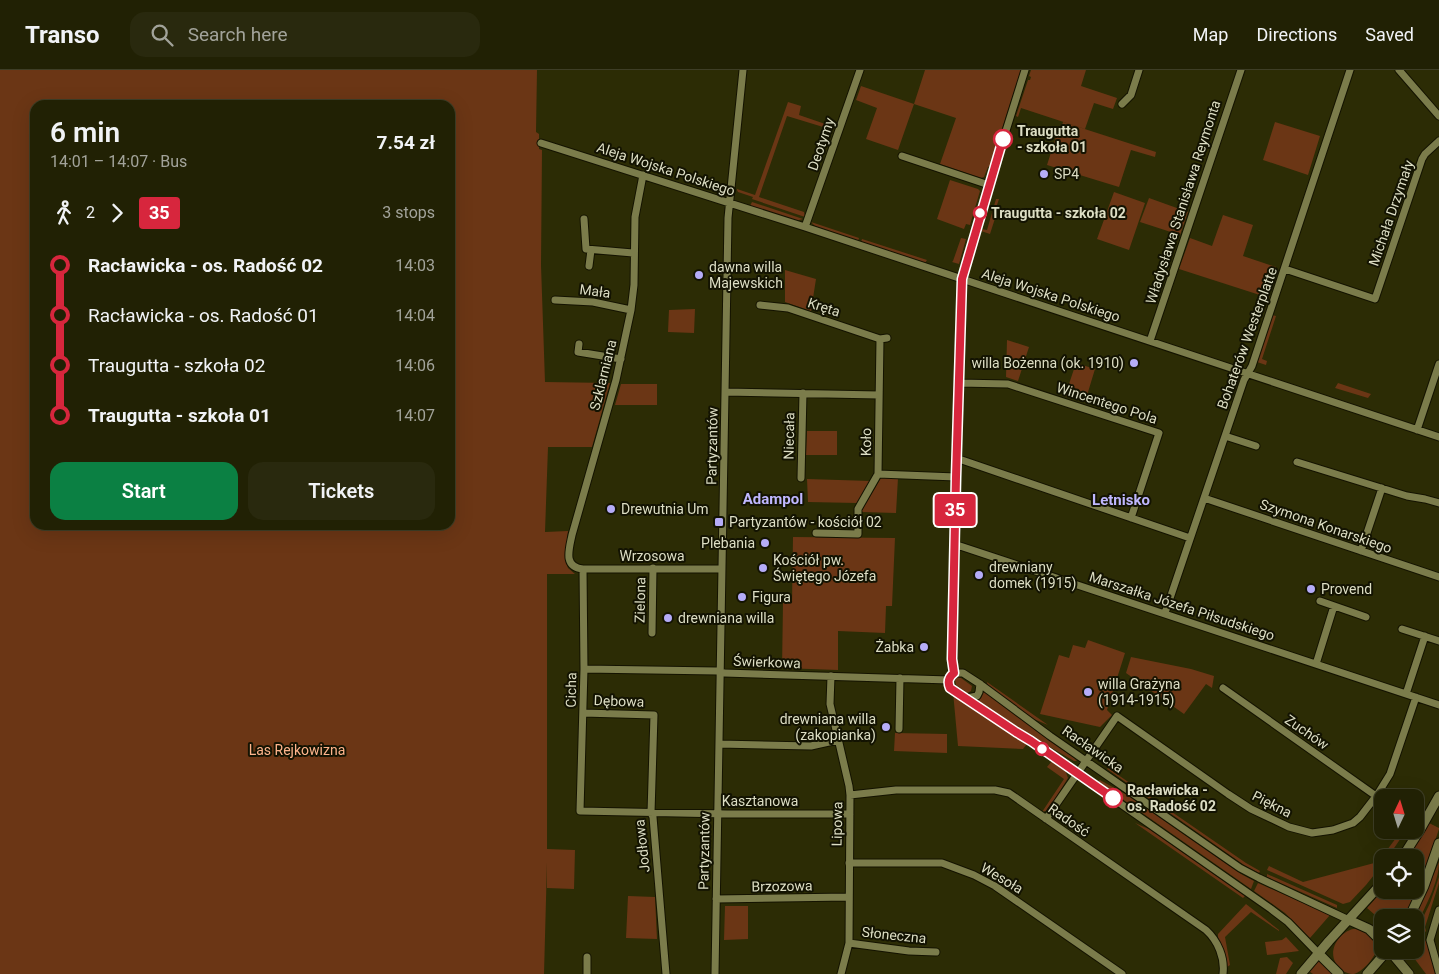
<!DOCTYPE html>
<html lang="en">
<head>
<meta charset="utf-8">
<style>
	:root { --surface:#212104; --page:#29290e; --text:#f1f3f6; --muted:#a2a39a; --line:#3e3e26; --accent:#0b8043 }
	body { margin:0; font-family:Roboto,sans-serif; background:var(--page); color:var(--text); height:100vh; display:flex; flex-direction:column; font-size:19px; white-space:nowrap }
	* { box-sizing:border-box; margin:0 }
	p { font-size:16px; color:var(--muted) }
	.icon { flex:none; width:28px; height:28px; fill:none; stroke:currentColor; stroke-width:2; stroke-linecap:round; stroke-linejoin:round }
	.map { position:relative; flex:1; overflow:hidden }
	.sheet { position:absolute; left:30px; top:30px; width:425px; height:430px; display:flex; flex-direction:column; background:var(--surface); border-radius:15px; box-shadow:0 5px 20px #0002,0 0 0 1px var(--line) }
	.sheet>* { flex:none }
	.badge { padding:0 10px; border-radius:4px; font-size:18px; line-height:32px }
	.needle { width:32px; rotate:4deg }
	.buttons { position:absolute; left:1374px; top:719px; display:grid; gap:10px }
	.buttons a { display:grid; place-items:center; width:50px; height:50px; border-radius:10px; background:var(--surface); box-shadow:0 5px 20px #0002,0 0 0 1px var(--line); font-size:25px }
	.map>.badge { position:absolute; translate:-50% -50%; box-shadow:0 0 0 2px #fff }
	.legs { display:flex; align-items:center; gap:8px; height:55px; padding:0 20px; font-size:16px }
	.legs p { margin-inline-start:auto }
	.head { display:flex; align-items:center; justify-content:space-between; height:85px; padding:0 20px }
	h1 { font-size:28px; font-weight:600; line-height:38px }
	.action { display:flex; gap:10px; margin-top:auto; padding:10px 20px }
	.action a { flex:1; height:58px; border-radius:15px; background:var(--accent); color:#fff; font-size:20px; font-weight:600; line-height:58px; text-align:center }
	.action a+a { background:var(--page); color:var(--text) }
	ul { padding:0 20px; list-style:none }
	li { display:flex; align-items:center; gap:18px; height:50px; font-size:19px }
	li i { display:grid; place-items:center; width:8px; height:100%; margin:0 6px; background:currentColor }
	li i::after { content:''; width:12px; height:12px; margin:-6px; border:4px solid; border-radius:50%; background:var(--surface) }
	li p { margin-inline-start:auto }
	li:first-child i { background:linear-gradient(#0000 50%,currentColor 0) }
	li:last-child i { background:linear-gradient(currentColor 50%,#0000 0) }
	header { display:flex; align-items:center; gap:30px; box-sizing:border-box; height:70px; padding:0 25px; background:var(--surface); border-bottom:1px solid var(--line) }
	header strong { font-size:24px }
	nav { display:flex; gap:28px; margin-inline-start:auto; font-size:18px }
	.search { width:350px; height:45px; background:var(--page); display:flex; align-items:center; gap:12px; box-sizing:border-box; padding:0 18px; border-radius:15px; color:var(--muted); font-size:19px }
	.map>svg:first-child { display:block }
</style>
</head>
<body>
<header>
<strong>Transo</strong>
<div class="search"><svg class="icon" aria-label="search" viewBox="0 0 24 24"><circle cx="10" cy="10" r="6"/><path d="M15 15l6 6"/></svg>Search here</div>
<nav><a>Map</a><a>Directions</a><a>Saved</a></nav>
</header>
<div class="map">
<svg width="1439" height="904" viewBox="0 0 1439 904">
	<rect width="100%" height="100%" fill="#2c2c05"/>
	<path fill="#6b3615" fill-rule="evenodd" d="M0,0H537L536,62L539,64V79L542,80L541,195L545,312L610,313L592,377H548L545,462L568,461L565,490L568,498L575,504H547V779L575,780L574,819L547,818V792L544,904H0ZM35,35H450V455H35Z
		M925,0H1021L990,96L988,97L984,107L981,108L940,94L956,48L914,34L898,80L866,69L877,38L856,30L861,16L914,34Z
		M1031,0H1086L1081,16L1117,28L1113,39L1094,33L1085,59L1021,38L1018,47L1016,46L1028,10H1030L1031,7L1029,6Z
		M788,32L801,36L799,45L834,57L833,60L787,46L759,127L804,142L805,147L752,129L753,127L738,122L737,120V119L755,125Z
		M1063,52L1156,82L1155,87L1131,80L1119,117L1047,95L1059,57L1061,58Z
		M1275,52L1320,66L1308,105L1263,90Z
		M950,110L978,119L980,121L970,155L966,154L964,159L937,149Z
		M1114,122L1145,133L1129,180L1097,169Z
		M1149,128L1188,142L1180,165L1140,152Z
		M996,129H999L997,135L999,136L990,164L981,161L976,176L981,159L987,160Z
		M752,132L803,149L795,151L750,136Z
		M1223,145L1253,155L1243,186L1276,197L1266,227L1179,199L1190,168L1212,176Z
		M811,152L859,168L858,171L817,158Z
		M961,168L966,169L959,194L952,192L953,191Z
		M862,169L927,190L925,193L861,172Z
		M785,200L816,209L811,241L785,232Z
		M695,239L694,263L668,262L669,240Z
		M1272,245L1276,246L1262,289L1267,291L1266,295L1257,292Z
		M1007,270L1029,277L1018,311L1006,307Z
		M1076,293L1095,299L1085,332L1065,326Z
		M1338,313L1371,324L1368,328L1335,318Z
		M621,314H657V335H615Z
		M807,361H837V385H806Z
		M881,408H898L896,443L861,442Z
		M807,409L871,411L857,433L808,432Z
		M793,467L895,468L892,536H886L885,563L838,561V600L782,598L783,533H792Z
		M1088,570L1125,583L1107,640L1112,645L1100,657L1040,644L1059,585L1069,588L1073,575L1085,578Z
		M1131,587L1191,599L1214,606L1212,618L1206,614L1184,644L1126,603Z
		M958,607L961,608L972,616L971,621L967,623L956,615L955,610Z
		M987,612L1048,655L1029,647L988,617Z
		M984,621L1012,640L1039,663L1074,688L1077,691H1074L1043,673L1013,658L977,632L981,628Z
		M953,622L1027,674L1023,679L958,676Z
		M895,663L947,664V683L894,681Z
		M1052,691L1065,700L1068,708L1048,740L1042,742L1064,709L1047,697Z
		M1108,698L1246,793L1260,801L1259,803L1244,795L1107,699Z
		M1100,710L1127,725L1241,804L1254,811L1251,819L1098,712Z
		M1135,753L1149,759L1245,826L1243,828Z
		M1429,753L1439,758V759L1423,807L1404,847L1382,848V851L1367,838L1383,820H1415V788L1407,787Z
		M1402,760L1405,762L1388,787L1382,788V795L1366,815L1350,832L1343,834L1267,800L1269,796L1303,812L1378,792Z
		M1439,792C1439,813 1424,839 1415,858V847Z
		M1267,804L1337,835V838L1267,807Z
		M1439,807V813L1425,857L1426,861L1415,873V864L1430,833Z
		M1258,813L1330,845L1310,868L1285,843L1254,821Z
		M628,826L655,827L657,869L626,868Z
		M1246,834L1279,860V861L1251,842L1225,867L1230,895L1227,897L1225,884L1218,869V864Z
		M725,836H748V869L724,870Z
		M1353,859C1361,858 1365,861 1370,866C1373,869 1376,871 1377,875C1379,884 1362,903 1354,904C1349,904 1343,902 1340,898C1325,885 1337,863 1353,859Z
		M1286,867L1299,881L1267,885L1265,872L1282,870Z
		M1427,869L1438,904H1426L1414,888V884Z
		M1287,887L1293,893L1286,904H1276L1280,888Z
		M1319,891L1321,892L1333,904H1313L1309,901L1317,892Z"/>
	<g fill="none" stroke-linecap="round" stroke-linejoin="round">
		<defs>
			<path id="minor" d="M1399,0L1439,46
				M1122,34L1131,25L1139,0
				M541,73L805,157L1439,367
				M902,86L989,115
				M643,105L635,147L634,215L631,240L616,310L572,465C569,480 563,497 583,499H722
				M584,149L586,179L633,183
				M805,157L860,0
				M589,196L591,180
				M1285,199L1375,229L1422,89L1425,84L1439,71
				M555,230L593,232L631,240
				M760,235L788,238L880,269
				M887,268L880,269L878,404L956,407
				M1150,271L1241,0
				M579,274L578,282L621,289
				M959,313L1008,314L1159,363L1131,448
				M725,322L879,325
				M1417,360L1439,294
				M1225,366L1256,376
				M956,388L1190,468
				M1297,392L1407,426L1425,429L1439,433
				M801,408L803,323
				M1204,428L1439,507
				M816,463L858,464V439L878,404
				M954,474L1439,635
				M1361,481L1382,418
				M583,499L584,599L580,741L727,744H850
				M1320,531L1366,547
				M1165,543L1244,310L1252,296L1350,0
				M1402,559L1439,571
				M652,563L653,498
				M1316,594L1334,536
				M584,599L717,601L724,603L949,610
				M954,603L953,592L956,407L962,209L989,115L1025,0
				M954,603L949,610L950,618L1045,681L1271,839L1288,852L1318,883
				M954,603H963L980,614L1050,666L1240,798L1259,808L1349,850
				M831,606L830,634L849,716L850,725L849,873L841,904
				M1223,618L1376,726
				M1406,624L1425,566
				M967,628L977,626L979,622L980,614
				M583,643L654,645L651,743L653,747L666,904
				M899,659L900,608
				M719,674L811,676L838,670
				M850,725L896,720H995L1009,723L1206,860C1218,871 1225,888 1223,904
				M1046,749L1117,646L1228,724L1251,739L1289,757L1312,763L1333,760L1353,753L1360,747L1377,725L1390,704L1416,627
				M849,793H942L974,805L995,816L1122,904
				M716,829L849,827
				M1439,840L1430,870L1439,902
				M849,873L909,881L936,882
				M587,904V887
				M715,904L728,148L743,0"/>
			<path id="tertiary" d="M1402,788L1421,758L1439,726
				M1409,848L1424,816L1439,773
				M1349,850L1369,859L1382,872
				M1389,880L1409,904
				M1318,883L1339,904
				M1301,904L1329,871L1382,813
				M1367,904L1388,880"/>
		</defs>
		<use href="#minor" stroke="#141300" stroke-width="9"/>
		<use href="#tertiary" stroke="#141300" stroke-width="11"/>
		<use href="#minor" stroke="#7b7c4b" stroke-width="7"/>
		<use href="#tertiary" stroke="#7b7c4b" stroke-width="9"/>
	</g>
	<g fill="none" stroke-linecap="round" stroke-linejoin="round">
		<defs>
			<path id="line-1" d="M1003,69L962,209L956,407L952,589L954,603C949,607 947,611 950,618L1016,662L1031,671L1113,728"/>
		</defs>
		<use href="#line-1" stroke="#fff" stroke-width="11"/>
		<use href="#line-1" stroke="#d7263d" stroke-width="8"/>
	</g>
	<g fill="#fff" stroke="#d7263d" stroke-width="2.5">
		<circle cx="1003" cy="69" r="9"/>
		<circle cx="980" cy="143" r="6"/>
		<circle cx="1042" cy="679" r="6"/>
		<circle cx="1113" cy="728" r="9"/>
	</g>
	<g fill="#b5acf8" stroke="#131302" stroke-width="2">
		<circle cx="1044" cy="104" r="5"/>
		<circle cx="699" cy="205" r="5"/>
		<circle cx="1134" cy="293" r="5"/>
		<circle cx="611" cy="439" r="5"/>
		<rect x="714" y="447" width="10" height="10" rx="2.5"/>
		<circle cx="765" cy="473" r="5"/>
		<circle cx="763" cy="498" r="5"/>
		<circle cx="979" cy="505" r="5"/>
		<circle cx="1311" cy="519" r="5"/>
		<circle cx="742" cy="527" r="5"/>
		<circle cx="668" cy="548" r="5"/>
		<circle cx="924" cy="577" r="5"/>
		<circle cx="1088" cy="622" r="5"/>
		<circle cx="886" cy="657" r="5"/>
	</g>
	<g text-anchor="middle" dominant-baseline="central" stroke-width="4" stroke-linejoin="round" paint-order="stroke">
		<g font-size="14" font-weight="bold" fill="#dddec4" stroke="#131302" text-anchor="start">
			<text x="1017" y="61">Traugutta<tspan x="1017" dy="16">- szkoła 01</tspan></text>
			<text x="991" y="143">Traugutta - szkoła 02</text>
			<text x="1127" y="720">Racławicka -<tspan x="1127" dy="16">os. Radość 02</tspan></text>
		</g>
		<g font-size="14" fill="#dddec4" stroke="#131302">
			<text transform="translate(821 74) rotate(-71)">Deotymy</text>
			<text transform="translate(666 99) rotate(18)">Aleja Wojska Polskiego</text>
			<text transform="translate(1183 132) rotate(-72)">Władysława Stanisława Reymonta</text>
			<text transform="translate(1391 143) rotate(-71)">Michała Drzymały</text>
			<text transform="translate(595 221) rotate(7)">Mała</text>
			<text transform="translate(1051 225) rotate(18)">Aleja Wojska Polskiego</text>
			<text transform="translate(824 237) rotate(18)">Kręta</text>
			<text transform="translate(1247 268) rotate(-70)">Bohaterów Westerplatte</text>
			<text transform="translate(603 305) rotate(-76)">Szklarniana</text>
			<text transform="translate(1107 333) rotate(18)">Wincentego Pola</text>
			<text transform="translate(789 366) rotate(-89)">Niecała</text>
			<text transform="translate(866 372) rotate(-89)">Koło</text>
			<text transform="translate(712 376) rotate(-89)">Partyzantów</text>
			<text transform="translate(1326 456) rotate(19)">Szymona Konarskiego</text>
			<text x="652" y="486">Wrzosowa</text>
			<text transform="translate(640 530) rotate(-89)">Zielona</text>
			<text transform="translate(1182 536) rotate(18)">Marszałka Józefa Piłsudskiego</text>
			<text transform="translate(767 592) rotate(2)">Świerkowa</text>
			<text transform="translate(571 620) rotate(-89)">Cicha</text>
			<text transform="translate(619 631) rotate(2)">Dębowa</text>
			<text transform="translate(1307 662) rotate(35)">Zuchów</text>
			<text transform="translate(1093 679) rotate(35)">Racławicka</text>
			<text x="760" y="731">Kasztanowa</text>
			<text transform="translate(1272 734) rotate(27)">Piękna</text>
			<text transform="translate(1069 750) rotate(35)">Radość</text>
			<text transform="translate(837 754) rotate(-89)">Lipowa</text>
			<text transform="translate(642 776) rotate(-96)">Jodłowa</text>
			<text transform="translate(704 781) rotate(-89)">Partyzantów</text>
			<text transform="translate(1002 808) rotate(31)">Wesoła</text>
			<text transform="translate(782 816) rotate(-1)">Brzozowa</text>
			<text transform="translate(894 865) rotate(6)">Słoneczna</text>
		</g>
		<g font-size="14" fill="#dddec4" stroke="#131302" text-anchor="start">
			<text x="1054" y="104">SP4</text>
			<text x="709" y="197">dawna willa<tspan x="709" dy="16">Majewskich</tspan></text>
			<text x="1124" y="293" text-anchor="end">willa Bożenna (ok. 1910)</text>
			<text x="621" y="439">Drewutnia Um</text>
			<text x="729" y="452">Partyzantów - kościół 02</text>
			<text x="755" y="473" text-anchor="end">Plebania</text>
			<text x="773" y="490">Kościół pw.<tspan x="773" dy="16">Świętego Józefa</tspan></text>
			<text x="989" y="497">drewniany<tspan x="989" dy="16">domek (1915)</tspan></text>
			<text x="1321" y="519">Provend</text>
			<text x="752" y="527">Figura</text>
			<text x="678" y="548">drewniana willa</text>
			<text x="914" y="577" text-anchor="end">Żabka</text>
			<text x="1098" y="614">willa Grażyna<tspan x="1098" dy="16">(1914-1915)</tspan></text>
			<text x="876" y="649" text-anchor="end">drewniana willa<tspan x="876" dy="16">(zakopianka)</tspan></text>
		</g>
		<g font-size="14" fill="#feb48c" stroke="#131302">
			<text x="297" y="680">Las Rejkowizna</text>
		</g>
		<g font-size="15" font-weight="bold" fill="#bfb7fe" stroke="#131302">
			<text x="773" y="429">Adampol</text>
			<text x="1121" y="430">Letnisko</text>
		</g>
	</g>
</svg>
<div class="buttons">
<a><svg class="needle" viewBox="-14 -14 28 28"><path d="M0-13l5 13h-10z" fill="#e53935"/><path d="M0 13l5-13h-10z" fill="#a2a39a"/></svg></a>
<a><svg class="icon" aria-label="locate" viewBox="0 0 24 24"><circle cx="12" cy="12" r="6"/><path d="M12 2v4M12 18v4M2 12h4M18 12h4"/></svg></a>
<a><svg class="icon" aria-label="layers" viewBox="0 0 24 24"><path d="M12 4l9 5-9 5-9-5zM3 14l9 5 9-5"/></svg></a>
</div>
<b class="badge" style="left:955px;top:440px;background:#d7263d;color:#fff">35</b>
<section class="sheet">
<div class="head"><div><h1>6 min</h1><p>14:01 – 14:07 · Bus</p></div><b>7.54 zł</b></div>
<div class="legs"><svg class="icon" aria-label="walk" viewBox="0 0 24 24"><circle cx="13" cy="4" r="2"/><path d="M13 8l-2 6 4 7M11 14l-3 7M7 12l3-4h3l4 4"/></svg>2<svg class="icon" aria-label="forward" viewBox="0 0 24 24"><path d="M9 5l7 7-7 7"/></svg><b class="badge" style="background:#d7263d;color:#fff">35</b><p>3 stops</p></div>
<ul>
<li><i style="color:#d7263d"></i><b>Racławicka - os. Radość 02</b><p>14:03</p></li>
<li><i style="color:#d7263d"></i><span>Racławicka - os. Radość 01</span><p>14:04</p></li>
<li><i style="color:#d7263d"></i><span>Traugutta - szkoła 02</span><p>14:06</p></li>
<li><i style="color:#d7263d"></i><b>Traugutta - szkoła 01</b><p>14:07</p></li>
</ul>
<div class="action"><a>Start</a><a>Tickets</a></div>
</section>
</div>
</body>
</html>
